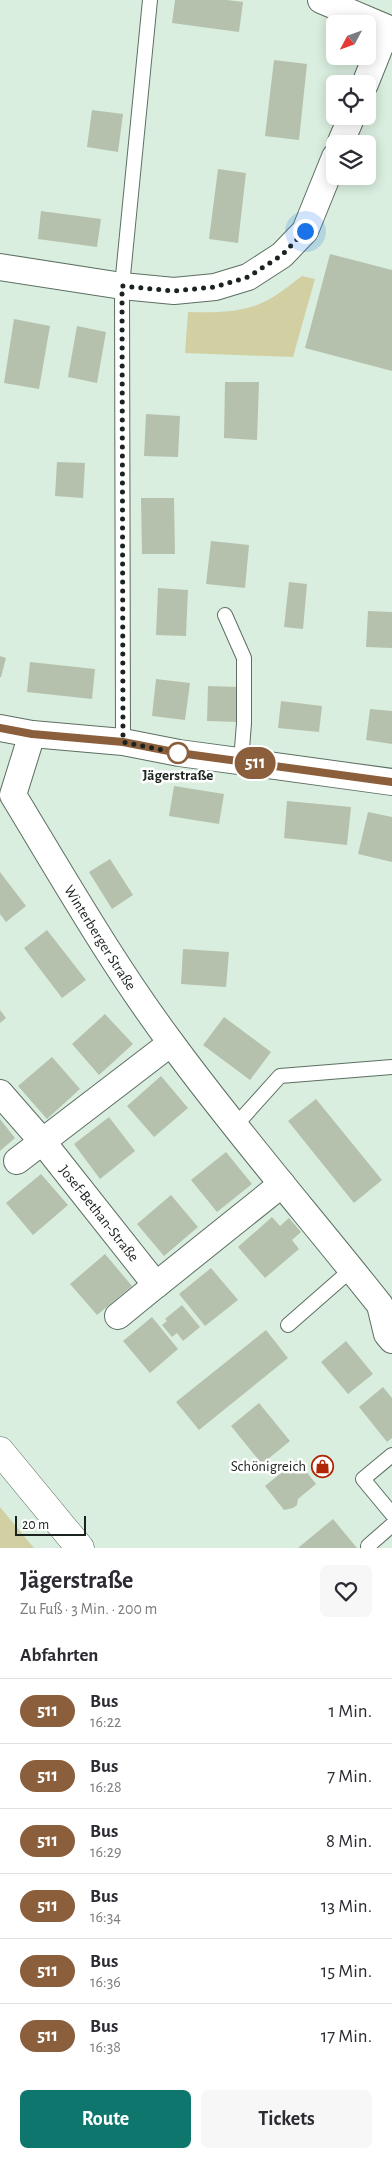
<!DOCTYPE html>
<html lang="de">
<head>
<meta charset="utf-8">
<style>
	:root { --surface:#fff; --page:#f7f7f7; --text:#2b2b33; --muted:#7c7c81; --line:#e1e1e2; --accent:#0f766e }
	body { margin:0; font-family:"Alegreya Sans",sans-serif; background:var(--page); color:var(--text); height:100vh; display:flex; flex-direction:column; font-size:19px; white-space:nowrap }
	* { box-sizing:border-box; margin:0 }
	p { font-size:16px; color:var(--muted) }
	.icon { flex:none; width:28px; height:28px; fill:none; stroke:currentColor; stroke-width:2; stroke-linecap:round; stroke-linejoin:round }
	.map { position:relative; height:1548px; overflow:hidden }
	.side { display:flex; flex-direction:column; background:var(--surface); flex:1 }
	.side>* { flex:none }
	.badge { padding:0 10px; border-radius:16px; font-size:18px; line-height:32px }
	.needle { width:32px; rotate:229deg }
	.buttons { position:absolute; left:326px; top:15px; display:grid; gap:10px }
	.buttons a { display:grid; place-items:center; width:50px; height:50px; border-radius:8px; background:var(--surface); box-shadow:0 2px 12px #0003; font-size:25px }
	.scale { position:absolute; left:15px; bottom:12px; width:71px; box-sizing:border-box; padding-left:5px; border:2px solid #1b231e; border-top:0; font-size:14px; line-height:18px; white-space:nowrap; color:#1b231e; -webkit-text-stroke:4px #fff; paint-order:stroke }
	.you { position:absolute; width:25px; height:25px; margin:-12px; border:4px solid #fff; border-radius:50%; background:#1a73e8; box-shadow:0 0 0 8px #1a73e833 }
	.map>.badge { position:absolute; translate:-50% -50%; box-shadow:0 0 0 2px #fff }
	h2 { padding:0 20px; font-size:19px; line-height:45px }
	.round { display:grid; place-items:center; flex:none; width:52px; height:52px; border-radius:8px; background:var(--page) }
	.summary { display:flex; align-items:center; justify-content:space-between; height:85px; padding:0 20px }
	h1 { font-size:24px; font-weight:600; line-height:38px }
	.button { display:flex; gap:10px; margin-top:auto; padding:10px 20px }
	.button a { flex:1; height:58px; border-radius:8px; background:var(--accent); color:#fff; font-size:20px; font-weight:600; line-height:58px; text-align:center }
	.button a+a { background:var(--page); color:var(--text) }
	ul { padding:0; list-style:none }
	li { display:flex; align-items:center; gap:15px; height:65px; padding:0 20px; border-top:1px solid var(--line) }
	li div { flex:1 }
	li b { display:block; font-size:19px }
	li em { font-style:normal }
	li .badge { min-width:55px; font-weight:700; text-align:center }
	.map>svg:first-child { display:block }
</style>
</head>
<body>
<div class="map">
<svg width="392" height="1548" viewBox="0 0 392 1548">
	<rect width="100%" height="100%" fill="#d9eedf"/>
	<path fill="#d2d0a3" d="M302,276L315,279L293,357L185,353L188,312C216,313 248,313 273,297C283,291 292,283 302,276Z
		M0,1507L34,1548H0Z"/>
	<path fill="#b6c1ad" d="M175,0H227L243,2L239,32L172,23Z
		M274,60L307,64L299,140L265,136Z
		M92,110L123,114L118,152L87,147Z
		M218,169L246,173L238,243L209,239Z
		M41,211L101,219L97,247L38,239Z
		M330,254L392,270V371L305,348Z
		M14,319L50,326L39,389L4,383Z
		M77,326L106,332L97,383L68,377Z
		M225,382H259L257,440L224,438Z
		M146,414L180,416L178,457L144,456Z
		M57,462L85,463L83,498L55,496Z
		M141,498H174L175,554H142Z
		M211,541L249,545L245,588L206,584Z
		M289,582L307,584L303,629L284,627Z
		M158,588L188,590L186,636L156,635Z
		M368,611L392,612V648L366,647Z
		M0,656L6,658L1,677H0Z
		M30,662L95,669L92,699L27,692Z
		M156,679L190,683L185,720L152,716Z
		M208,686L239,687L238,722L207,721Z
		M281,701L322,706L319,732L278,728Z
		M370,709L392,711V744L366,740Z
		M174,786L224,794L219,824L169,816Z
		M287,801L351,807L347,845L284,838Z
		M368,812L392,817V862L358,854Z
		M110,859L133,895L112,909L89,872Z
		M0,872L26,906L6,922L0,914Z
		M47,930L86,980L62,998L24,948Z
		M183,949L229,952L226,987L181,984Z
		M0,1010L6,1018L0,1023Z
		M105,1014L133,1044L99,1075L72,1044Z
		M224,1017L271,1052L250,1080L203,1045Z
		M52,1057L80,1089L47,1119L18,1086Z
		M161,1076L188,1108L154,1137L127,1106Z
		M316,1099L382,1180L354,1203L288,1121Z
		M109,1117L135,1151L100,1179L74,1144Z
		M0,1119L15,1138L0,1151Z
		M226,1152L252,1184L217,1212L191,1180Z
		M41,1174L68,1205L33,1235L6,1203Z
		M171,1195L198,1227L164,1256L137,1224Z
		M272,1217L280,1226L289,1218L301,1232L292,1240L299,1249L265,1278L238,1247Z
		M105,1254L132,1286L97,1315L70,1284Z
		M211,1268L238,1300L205,1326L179,1294Z
		M182,1305L200,1327L183,1341L177,1333L172,1337L162,1325L167,1321L165,1319Z
		M152,1317L178,1349L150,1373L123,1341Z
		M266,1330L288,1358L199,1430L176,1402Z
		M346,1341L373,1374L348,1394L321,1362Z
		M383,1387L392,1398V1438L387,1442L359,1407Z
		M259,1403L290,1441L262,1464L231,1426Z
		M297,1460L316,1484L298,1499L297,1505L293,1508L284,1510L265,1486Z
		M333,1519L357,1548H298Z"/>
	<g fill="none" stroke-linecap="round" stroke-linejoin="round">
		<defs>
			<path id="lane" d="M225,615L244,658V723L241,761
				M123,742L122,286L150,0
				M235,1126L280,1076L392,1067
				M288,1325L352,1269
				M392,1455L363,1479L392,1514
				M368,1546L392,1525"/>
			<g id="street">
				<path d="M321,0L392,30"/>
				<path d="M365,84L387,29"/>
				<path d="M340,144L352,116"/>
				<path d="M0,267L122,286L174,291L215,287L248,277L282,255L305,231L335,157"/>
				<path d="M0,728L32,734L123,742L179,753L392,782"/>
				<path id="s1" d="M32,734L13,795C64,879 113,965 172,1044C238,1134 311,1218 380,1305L387,1334L392,1340"/>
				<path id="s2" d="M0,1093L42,1141L156,1285L282,1184"/>
				<path d="M17,1161L171,1043"/>
				<path d="M118,1316L156,1285"/>
			</g>
			<path id="primary" d="M0,1451L80,1548"/>
		</defs>
		<use href="#lane" stroke="#5c6f61" stroke-width="16"/>
		<use href="#street" stroke="#5c6f61" stroke-width="28"/>
		<use href="#primary" stroke="#5c6f61" stroke-width="29"/>
		<use href="#lane" stroke="#fff" stroke-width="14"/>
		<use href="#street" stroke="#fff" stroke-width="26"/>
		<use href="#primary" stroke="#fff" stroke-width="28"/>
	</g>
	<g fill="none" stroke-linecap="round" stroke-linejoin="round">
		<defs>
			<path id="line" d="M0,728L32,734L123,742L179,753L392,782"/>
		</defs>
		<use href="#line" stroke="#fff" stroke-width="11"/>
		<use href="#line" stroke="#8b5e3c" stroke-width="8"/>
		<path stroke="#1b231e" stroke-width="5" stroke-dasharray="0 9" d="M178,753L123,742L122,286L174,291L215,287L248,277L282,255L305,231"/>
	</g>
	<defs>
		<symbol id="shop-ring" viewBox="-11 -11 22 22"><circle r="9.5" fill="#fff" stroke="#b12505" stroke-width="1.5"/><path d="M-5-2.5h2.3a2.7 3.5 0 0 1 5.4 0H5L5.5 6h-11ZM-1.5-2.5h3a1.5 2.3 0 0 0-3 0Z" fill="#b12505"/></symbol>
	</defs>
	<g fill-rule="evenodd">
		<use href="#shop-ring" x="310" y="1454" width="25" height="25"/>
	</g>
	<circle fill="#fff" stroke="#8b5e3c" stroke-width="2.5" cx="178" cy="753" r="10"/>
	<g text-anchor="middle" dominant-baseline="central" stroke-width="5" stroke-linejoin="round" paint-order="stroke">
		<g font-size="15" font-weight="bold" fill="#1b231e" stroke="#fff">
			<text x="178" y="775">Jägerstraße</text>
		</g>
		<g font-size="15" fill="#1b231e" stroke="#fff">
			<text stroke="none"><textPath href="#s1" startOffset="231">Winterberger Straße</textPath></text>
			<text stroke="none"><textPath href="#s2" startOffset="156">Josef-Bethan-Straße</textPath></text>
		</g>
		<g font-size="15" fill="#1b231e" stroke="#fff" text-anchor="end">
			<text x="306" y="1466">Schönigreich</text>
		</g>
	</g>
</svg>
<div class="buttons">
<a><svg class="needle" viewBox="-14 -14 28 28"><path d="M0-13l5 13h-10z" fill="#e53935"/><path d="M0 13l5-13h-10z" fill="#7c7c81"/></svg></a>
<a><svg class="icon" aria-label="locate" viewBox="0 0 24 24"><circle cx="12" cy="12" r="6"/><path d="M12 2v4M12 18v4M2 12h4M18 12h4"/></svg></a>
<a><svg class="icon" aria-label="layers" viewBox="0 0 24 24"><path d="M12 4l9 5-9 5-9-5zM3 14l9 5 9-5"/></svg></a>
</div>
<div class="scale">20 m</div>
<div class="you" style="left:305px;top:231px"></div>
<b class="badge" style="left:255px;top:763px;background:#8b5e3c;color:#fff">511</b>
</div>
<section class="side">
<div class="summary"><div><h1>Jägerstraße</h1><p>Zu Fuß · 3 Min. · 200 m</p></div><a class="round"><svg class="icon" aria-label="heart" viewBox="0 0 24 24"><path d="M12 20l-8-8c-3-5 5-10 8-4 3-6 11-1 8 4z"/></svg></a></div>
<h2>Abfahrten</h2>
<ul>
<li><span class="badge" style="background:#8b5e3c;color:#fff">511</span><div><b>Bus</b><p>16:22</p></div><em>1 Min.</em></li>
<li><span class="badge" style="background:#8b5e3c;color:#fff">511</span><div><b>Bus</b><p>16:28</p></div><em>7 Min.</em></li>
<li><span class="badge" style="background:#8b5e3c;color:#fff">511</span><div><b>Bus</b><p>16:29</p></div><em>8 Min.</em></li>
<li><span class="badge" style="background:#8b5e3c;color:#fff">511</span><div><b>Bus</b><p>16:34</p></div><em>13 Min.</em></li>
<li><span class="badge" style="background:#8b5e3c;color:#fff">511</span><div><b>Bus</b><p>16:36</p></div><em>15 Min.</em></li>
<li><span class="badge" style="background:#8b5e3c;color:#fff">511</span><div><b>Bus</b><p>16:38</p></div><em>17 Min.</em></li>
</ul>
<div class="button"><a>Route</a><a>Tickets</a></div>
</section>
</body>
</html>
